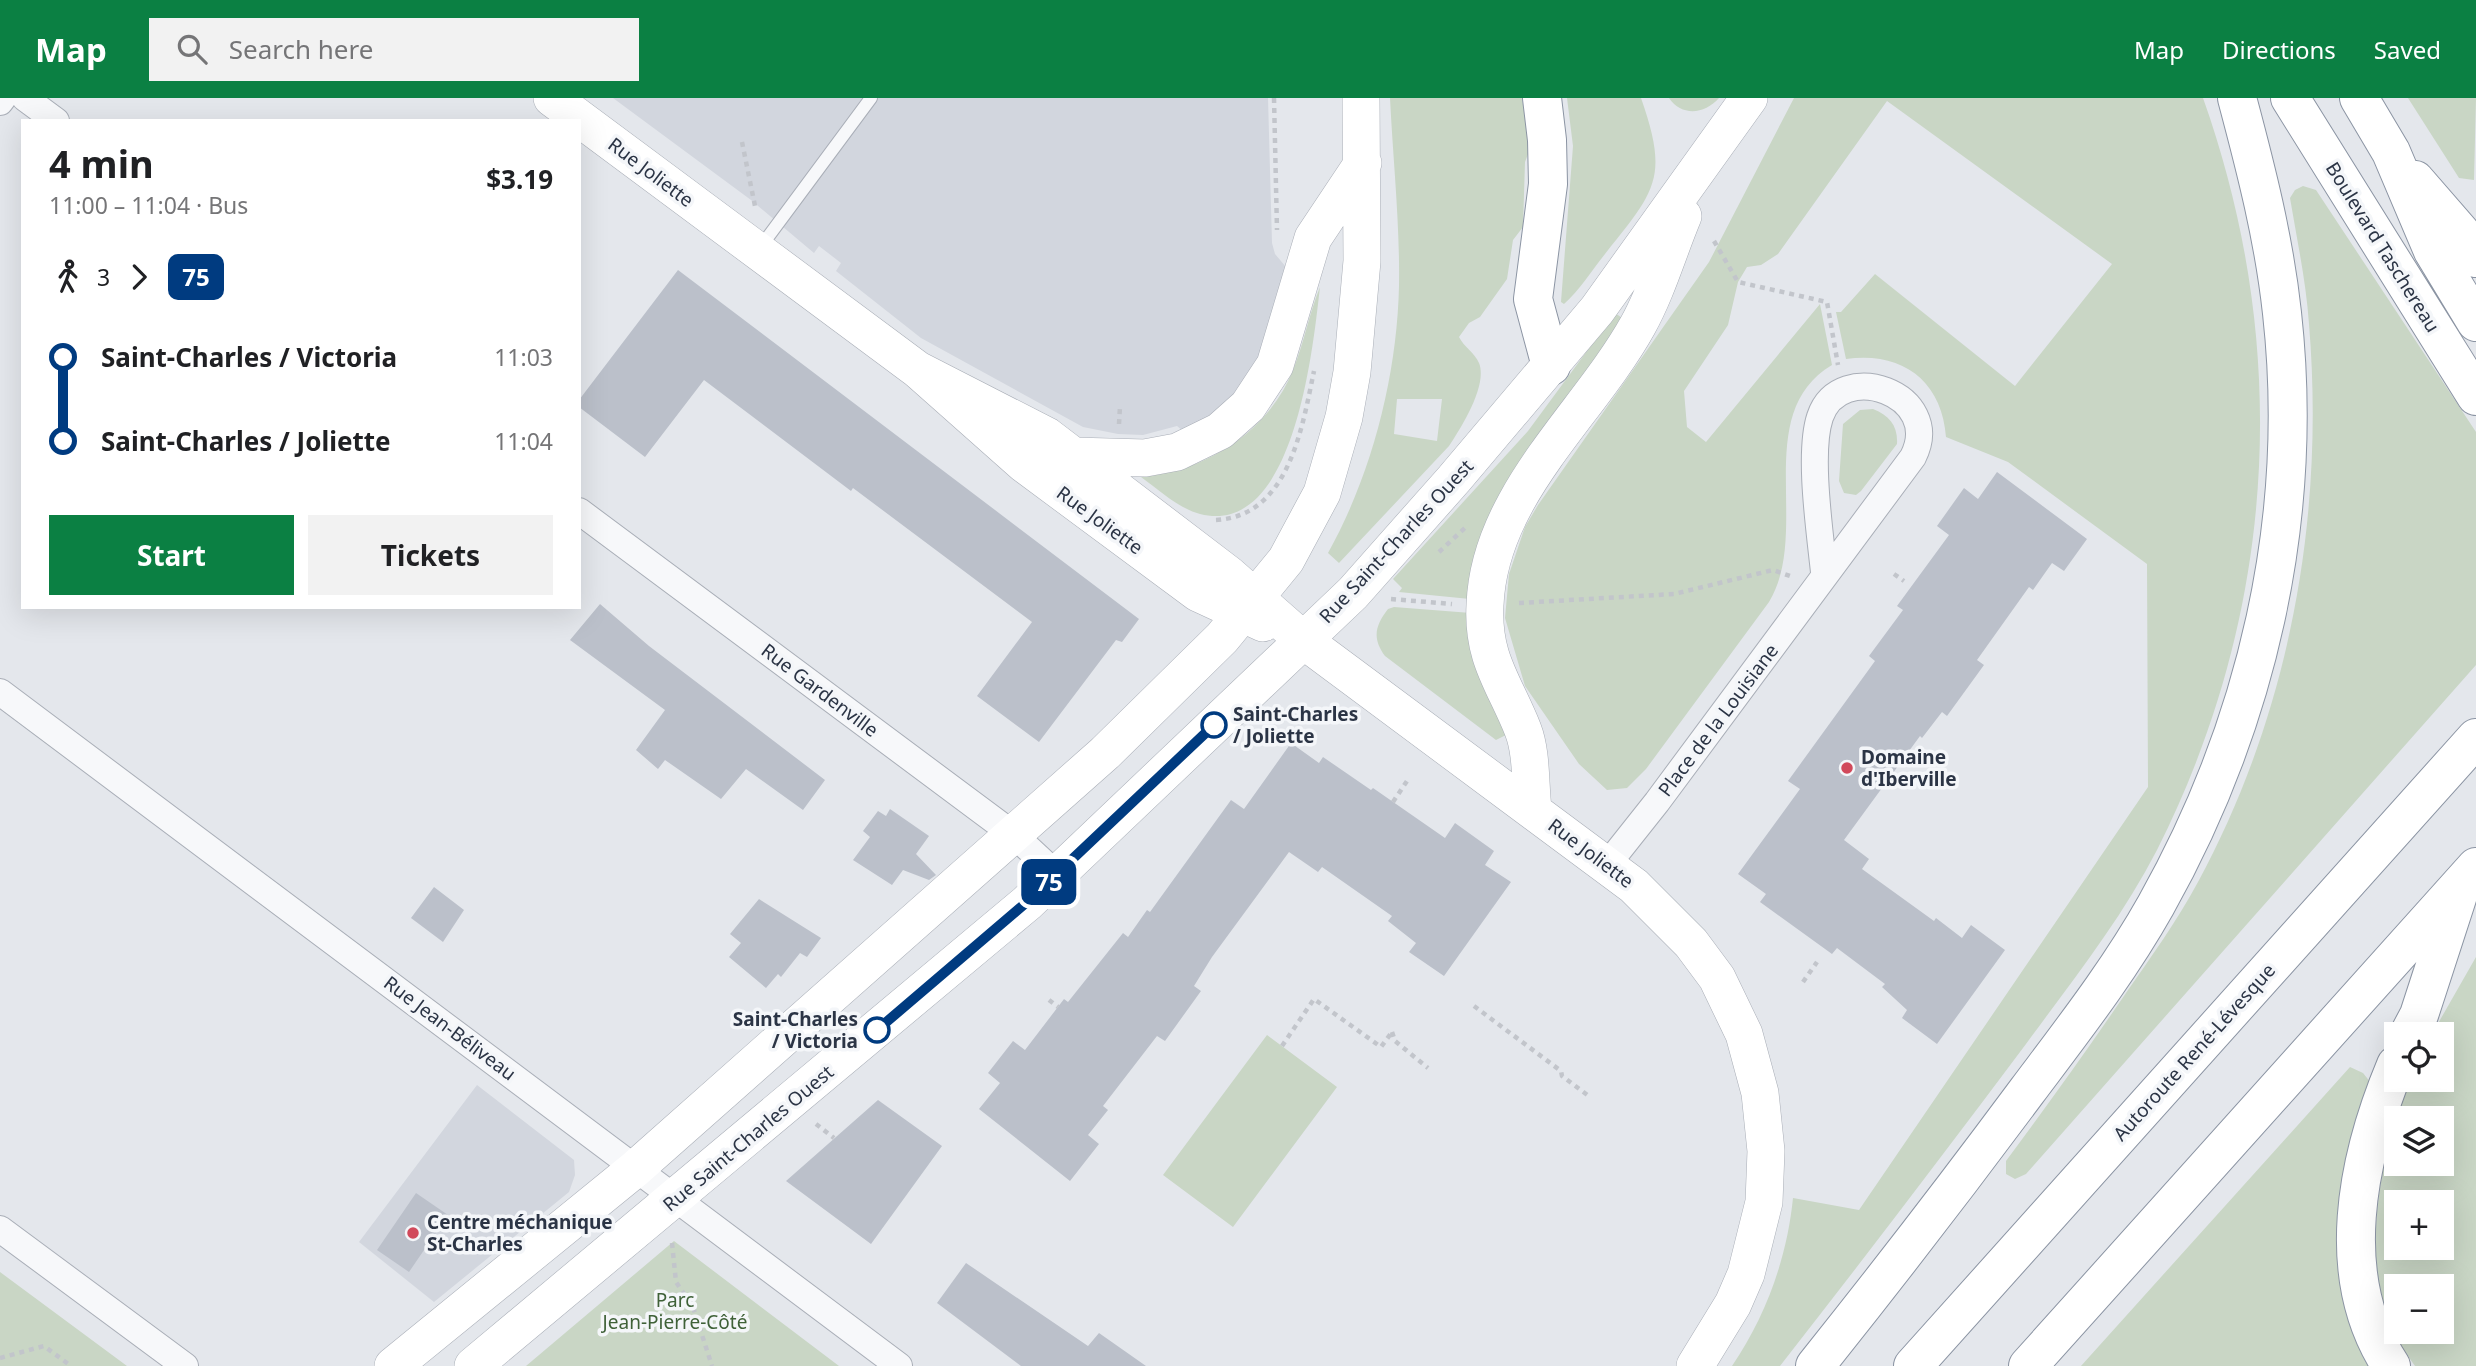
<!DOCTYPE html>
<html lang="en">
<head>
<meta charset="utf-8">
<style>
	:root { --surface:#fff; --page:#f2f2f2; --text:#202124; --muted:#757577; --accent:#0b8043 }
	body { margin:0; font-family:"Noto Sans",sans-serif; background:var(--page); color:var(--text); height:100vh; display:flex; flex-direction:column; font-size:26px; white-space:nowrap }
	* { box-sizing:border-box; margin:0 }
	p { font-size:23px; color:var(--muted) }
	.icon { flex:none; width:38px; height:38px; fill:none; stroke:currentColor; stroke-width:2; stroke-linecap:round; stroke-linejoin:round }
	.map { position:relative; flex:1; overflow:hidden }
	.details { position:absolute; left:21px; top:21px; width:560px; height:490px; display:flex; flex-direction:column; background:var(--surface); border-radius:0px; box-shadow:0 7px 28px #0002 }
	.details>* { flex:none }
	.badge { padding:0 14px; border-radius:10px; font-size:24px; line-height:46px }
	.buttons { position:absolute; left:2384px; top:924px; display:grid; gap:14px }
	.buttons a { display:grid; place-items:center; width:70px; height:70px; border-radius:0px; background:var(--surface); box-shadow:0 7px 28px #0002; font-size:35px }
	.map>.badge { position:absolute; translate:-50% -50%; box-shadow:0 0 0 4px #fff }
	.legs { display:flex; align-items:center; gap:10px; height:77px; padding:0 28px; font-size:23px }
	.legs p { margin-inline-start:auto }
	.headline { display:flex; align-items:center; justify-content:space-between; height:119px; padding:0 28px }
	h1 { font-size:38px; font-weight:700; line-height:52px }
	.primary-button { display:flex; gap:14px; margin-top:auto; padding:14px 28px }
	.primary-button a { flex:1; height:80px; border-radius:0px; background:var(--accent); color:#fff; font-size:28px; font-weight:700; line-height:80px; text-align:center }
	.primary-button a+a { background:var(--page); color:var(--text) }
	ul { padding:0 28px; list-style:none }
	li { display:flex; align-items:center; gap:24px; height:84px; font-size:26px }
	li i { display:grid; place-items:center; width:10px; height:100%; margin:0 9px; background:currentColor }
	li i::after { content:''; width:18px; height:18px; margin:-9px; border:5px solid; border-radius:50%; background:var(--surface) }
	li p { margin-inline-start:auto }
	li:first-child i { background:linear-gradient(#0000 50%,currentColor 0) }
	li:last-child i { background:linear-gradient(currentColor 50%,#0000 0) }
	header { display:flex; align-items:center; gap:42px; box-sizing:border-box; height:98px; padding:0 35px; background:var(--accent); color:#fff }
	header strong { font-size:33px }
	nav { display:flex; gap:38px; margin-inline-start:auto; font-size:24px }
	.search { width:490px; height:63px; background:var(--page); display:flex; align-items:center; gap:18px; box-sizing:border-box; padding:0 24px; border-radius:0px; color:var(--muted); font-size:26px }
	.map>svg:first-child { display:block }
</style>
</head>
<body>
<header>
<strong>Map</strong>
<div class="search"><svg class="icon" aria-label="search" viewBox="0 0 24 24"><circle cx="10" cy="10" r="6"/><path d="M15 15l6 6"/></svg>Search here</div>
<nav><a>Map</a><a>Directions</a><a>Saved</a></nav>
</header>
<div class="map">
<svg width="2476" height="1268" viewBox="0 0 2476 1268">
	<rect width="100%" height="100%" fill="#e4e7ec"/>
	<path fill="#d2d6de" d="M613,0H1268L1272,145L1275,156L1286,169L1262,257L1235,297L1202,324L1183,333L1177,328L1143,337L1118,336L1083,329L921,240L836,173L841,165L819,148L814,155L751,102Z
		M477,987L574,1062L575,1077L569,1094L434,1204L359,1144Z"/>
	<path fill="#c9d6c5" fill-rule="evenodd" d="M1390,0H1522L1530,51L1525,64L1523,129L1513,142L1507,181L1480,219L1469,225L1459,239C1464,249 1475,255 1479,265C1488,287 1461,330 1449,348L1339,465L1328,455C1372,376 1397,278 1399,188C1400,125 1393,62 1390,0ZM1397,301H1442L1437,343L1394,336Z
		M1567,0H1641C1669,80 1656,92 1605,156C1592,172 1579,193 1564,206L1561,204L1573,48Z
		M1669,0H1719C1705,16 1682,19 1669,0Z
		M1794,0H2203C2292,250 2277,514 2157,752C2121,822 2072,883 2026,946C1945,1054 1863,1162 1780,1268H1732C1766,1218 1787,1160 1793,1100L1859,1112L2148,689L2147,466L2008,364L1946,339C1942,282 1901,253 1846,261L1836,214H1841L1875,176L2015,288L2112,166L1887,3L1778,156L1761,167L1747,169L1738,184L1728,227L1684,293L1687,329L1706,344L1820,206L1832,267C1750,316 1812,433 1769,504L1646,671L1627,690L1607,692L1579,666L1525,588L1505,520L1509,476L1525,429L1538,407L1709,164Z
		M2408,0H2476L2474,82L2459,80Z
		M2303,88L2316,92L2476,334V567L2026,1076L2015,1081L2006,1076V1063C2047,1008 2087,952 2126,895C2151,859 2177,823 2198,784C2290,614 2325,418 2309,226C2306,183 2297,142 2290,100L2295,92Z
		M1320,189C1313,249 1295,440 1200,416C1178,410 1159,392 1141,379C1206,373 1269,333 1293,272C1304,245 1309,216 1320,189Z
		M1615,215L1625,222L1470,501L1399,494L1402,490L1393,481L1528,333Z
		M1873,311C1890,318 1898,328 1897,346L1861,393L1856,397L1844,395L1839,383L1843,326L1860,312Z
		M1394,509L1471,515L1483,588L1506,637L1496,642L1385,558C1372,540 1375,528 1388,511Z
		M2476,859V1268H2415C2403,1251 2390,1232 2384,1212C2367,1153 2378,1079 2396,1021V1066H2441V1020H2396L2410,982H2441V936H2432ZM2396,1104H2441V1150H2396ZM2396,1188H2441V1234H2396Z
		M1267,937L1337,989L1233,1129L1163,1077Z
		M2350,969L2363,975L2371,985V1268H2081Z
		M674,1143L839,1268H526Z
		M0,1174L127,1268H0Z"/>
	<path fill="#bbc0ca" d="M678,172L1139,521L1122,544L1116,542L1039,644L977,598L1032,524L853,390L851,393L704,282L645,359L579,309V302Z
		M1997,374L2087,441L2064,473L2052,465L2033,492L2029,489L1977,562L1984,567L1947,618L1942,614L1922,640L1920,638L1844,742L1869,761L1862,771L1934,823L1936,820L1962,840L1971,827L2005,852L1937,946L1902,920L1907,912L1882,889L1885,886L1837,850L1832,856L1760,804L1766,796L1738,776L1800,691L1788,683L1875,563L1869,558L1903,512L1897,508L1949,437L1937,428L1964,390L1978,401Z
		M600,506L649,548L825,682L803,712L746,671L721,701L665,662L658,671L636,652L665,612L570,542Z
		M1291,645L1319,665L1323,659L1371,692L1373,690L1445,740L1455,725L1494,753L1485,767L1511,784L1444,878L1409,854L1416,845L1388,823L1392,818L1322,769L1318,774L1289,754L1212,859L1194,888L1201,893L1165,943L1157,938L1103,1008L1108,1012L1088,1037L1099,1046L1070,1083L979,1011L1000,985L988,975L1013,943L1025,952L1064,901L1068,904L1123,835L1128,839L1147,812L1150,814L1231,702L1244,711Z
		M890,711L929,738L916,756L936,777L929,782L903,772L892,787L853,762L870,739L863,733L878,713L886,718Z
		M434,789L464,812L443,844L411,820Z
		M759,801L821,840L807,859L800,855L781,879L778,876L766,890L729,859L741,845L730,836Z
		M878,1002L942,1048L871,1146L786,1083Z
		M416,1095L448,1117L409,1174L377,1152Z
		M966,1165L1088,1248L1099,1235L1146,1268H1021L937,1205Z"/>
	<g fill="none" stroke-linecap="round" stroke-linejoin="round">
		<defs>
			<path id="lane" d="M759,151L871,0"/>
			<path id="street" d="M25,0L56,23
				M0,4L3,0
				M579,413L1014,737L1057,777
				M0,594L899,1268
				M1607,767L1657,704L1913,359C1945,296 1840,259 1820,319C1808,355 1820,435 1824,474
				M0,1131L185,1268"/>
			<path id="secondary" d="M552,0L918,272L1024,366L1198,495L1263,525
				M918,272L1047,338L1228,476L1303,542L1634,788L1691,845L1717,880L1744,936L1760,995L1766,1053L1764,1104L1746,1176L1733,1206L1695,1268
				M1074,358L1145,360L1177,354L1220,333L1248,308L1275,267L1313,140L1363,65
				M1533,711C1530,687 1532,655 1523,632C1505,586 1482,561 1485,507C1489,397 1588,317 1638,227C1657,193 1668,154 1683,118
				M393,1268L635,1071L1105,655L1222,540L1286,462L1322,395L1344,319L1352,274L1362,163L1361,0
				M473,1268L1027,805L1353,495L1454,381L1597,212L1749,0"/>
			<path id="highway" d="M1542,0L1547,42L1548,86L1533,201L1551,268
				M2290,0L2476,298
				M2359,0L2391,54L2433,153L2476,224
				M2415,82L2461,135L2476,160
				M2409,936L2419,917L2458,797
				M1815,1268C1887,1178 1958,1086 2027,993C2072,933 2119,873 2156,807C2257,627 2305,421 2282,215C2274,141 2256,71 2237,0
				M1913,1268L2476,640
				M2028,1268L2476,769
				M2391,1268C2332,1178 2357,1060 2396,967"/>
		</defs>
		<use href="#lane" stroke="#a9aeb7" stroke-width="14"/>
		<use href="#street" stroke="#a9aeb7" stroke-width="28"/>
		<use href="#secondary" stroke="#a9aeb7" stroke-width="38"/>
		<use href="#highway" stroke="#8b94a3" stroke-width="40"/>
		<path stroke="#c2c5cb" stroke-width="4.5" stroke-dasharray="5 5" stroke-linecap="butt" d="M1274,0L1277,132
			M742,44L755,108
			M1714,143L1738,184L1827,204L1838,267
			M1119,326L1120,308
			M1216,422C1289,418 1302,330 1314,273
			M1439,454L1466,429
			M1894,476L1904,483
			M1391,501L1452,506
			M1519,505L1674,496L1773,472L1790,478
			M1393,704L1407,683
			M1803,884L1817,864
			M1049,902L1058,909
			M1474,908L1561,973L1562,978L1590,999
			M1392,934L1395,943L1428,970
			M1282,948L1314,901L1381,949L1392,934
			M816,1026L834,1040
			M672,1145L676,1184L693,1209L712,1268
			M0,1260L44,1248L71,1268"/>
		<use href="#lane" stroke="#f7f8fa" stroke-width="12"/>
		<use href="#street" stroke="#f7f8fa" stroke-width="26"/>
		<use href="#secondary" stroke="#fff" stroke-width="37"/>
		<use href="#highway" stroke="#fff" stroke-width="38"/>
	</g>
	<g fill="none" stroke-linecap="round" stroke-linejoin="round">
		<defs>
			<path id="line-1" d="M877,932L1027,804L1214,627"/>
		</defs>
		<use href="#line-1" stroke="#fff" stroke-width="16"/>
		<use href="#line-1" stroke="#003b80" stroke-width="10"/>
	</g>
	<g fill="#fff" stroke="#003b80" stroke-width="3.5">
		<circle cx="1214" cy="627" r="12"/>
		<circle cx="877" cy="932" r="12"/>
	</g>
	<g fill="#d1495b" stroke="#f4f6f9" stroke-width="2.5">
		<circle cx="1847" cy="670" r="7"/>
		<circle cx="413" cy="1135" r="7"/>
	</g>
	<g text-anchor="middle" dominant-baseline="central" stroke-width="7" stroke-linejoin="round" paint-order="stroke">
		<g font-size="19" fill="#2b3445" stroke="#f4f6f9">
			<text transform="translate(651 74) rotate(37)">Rue Joliette</text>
			<text transform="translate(2383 149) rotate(58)">Boulevard Taschereau</text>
			<text transform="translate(1100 422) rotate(36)">Rue Joliette</text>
			<text transform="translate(1396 443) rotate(-47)">Rue Saint-Charles Ouest</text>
			<text transform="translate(820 592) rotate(37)">Rue Gardenville</text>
			<text transform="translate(1718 622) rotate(-53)">Place de la Louisiane</text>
			<text transform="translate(1591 755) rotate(37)">Rue Joliette</text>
			<text transform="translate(450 930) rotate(37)">Rue Jean-Béliveau</text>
			<text transform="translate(2194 954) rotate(-48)">Autoroute René-Lévesque</text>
			<text transform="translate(748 1040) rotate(-40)">Rue Saint-Charles Ouest</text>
		</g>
		<g font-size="19" font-weight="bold" fill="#2b3445" stroke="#f4f6f9" text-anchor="start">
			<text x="1233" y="616">Saint-Charles<tspan x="1233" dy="22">/ Joliette</tspan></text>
			<text x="858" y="921" text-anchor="end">Saint-Charles<tspan x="858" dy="22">/ Victoria</tspan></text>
		</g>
		<g font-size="19" font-weight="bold" fill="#2b3445" stroke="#f4f6f9" text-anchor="start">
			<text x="1861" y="659">Domaine<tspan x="1861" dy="22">d'Iberville</tspan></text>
			<text x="427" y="1124">Centre méchanique<tspan x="427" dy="22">St-Charles</tspan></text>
		</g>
		<g font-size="19" fill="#3f6138" stroke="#f4f6f9">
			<text x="675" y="1202">Parc<tspan x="675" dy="22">Jean-Pierre-Côté</tspan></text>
		</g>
	</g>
</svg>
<div class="buttons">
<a><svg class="icon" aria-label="locate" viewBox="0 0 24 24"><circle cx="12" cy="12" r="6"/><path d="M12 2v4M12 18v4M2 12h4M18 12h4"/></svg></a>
<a><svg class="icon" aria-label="layers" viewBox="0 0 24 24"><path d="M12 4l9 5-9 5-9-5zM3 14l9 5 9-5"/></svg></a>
<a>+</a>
<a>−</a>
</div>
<b class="badge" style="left:1049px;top:784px;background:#003b80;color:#fff">75</b>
<section class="details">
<div class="headline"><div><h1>4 min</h1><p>11:00 – 11:04 · Bus</p></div><b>$3.19</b></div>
<div class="legs"><svg class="icon" aria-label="walk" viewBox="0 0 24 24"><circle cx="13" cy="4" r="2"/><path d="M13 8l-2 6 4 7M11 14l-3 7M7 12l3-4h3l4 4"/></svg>3<svg class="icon" aria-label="forward" viewBox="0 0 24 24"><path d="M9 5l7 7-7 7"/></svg><b class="badge" style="background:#003b80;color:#fff">75</b></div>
<ul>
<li><i style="color:#003b80"></i><b>Saint-Charles / Victoria</b><p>11:03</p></li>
<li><i style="color:#003b80"></i><b>Saint-Charles / Joliette</b><p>11:04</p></li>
</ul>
<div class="primary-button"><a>Start</a><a>Tickets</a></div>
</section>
</div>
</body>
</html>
